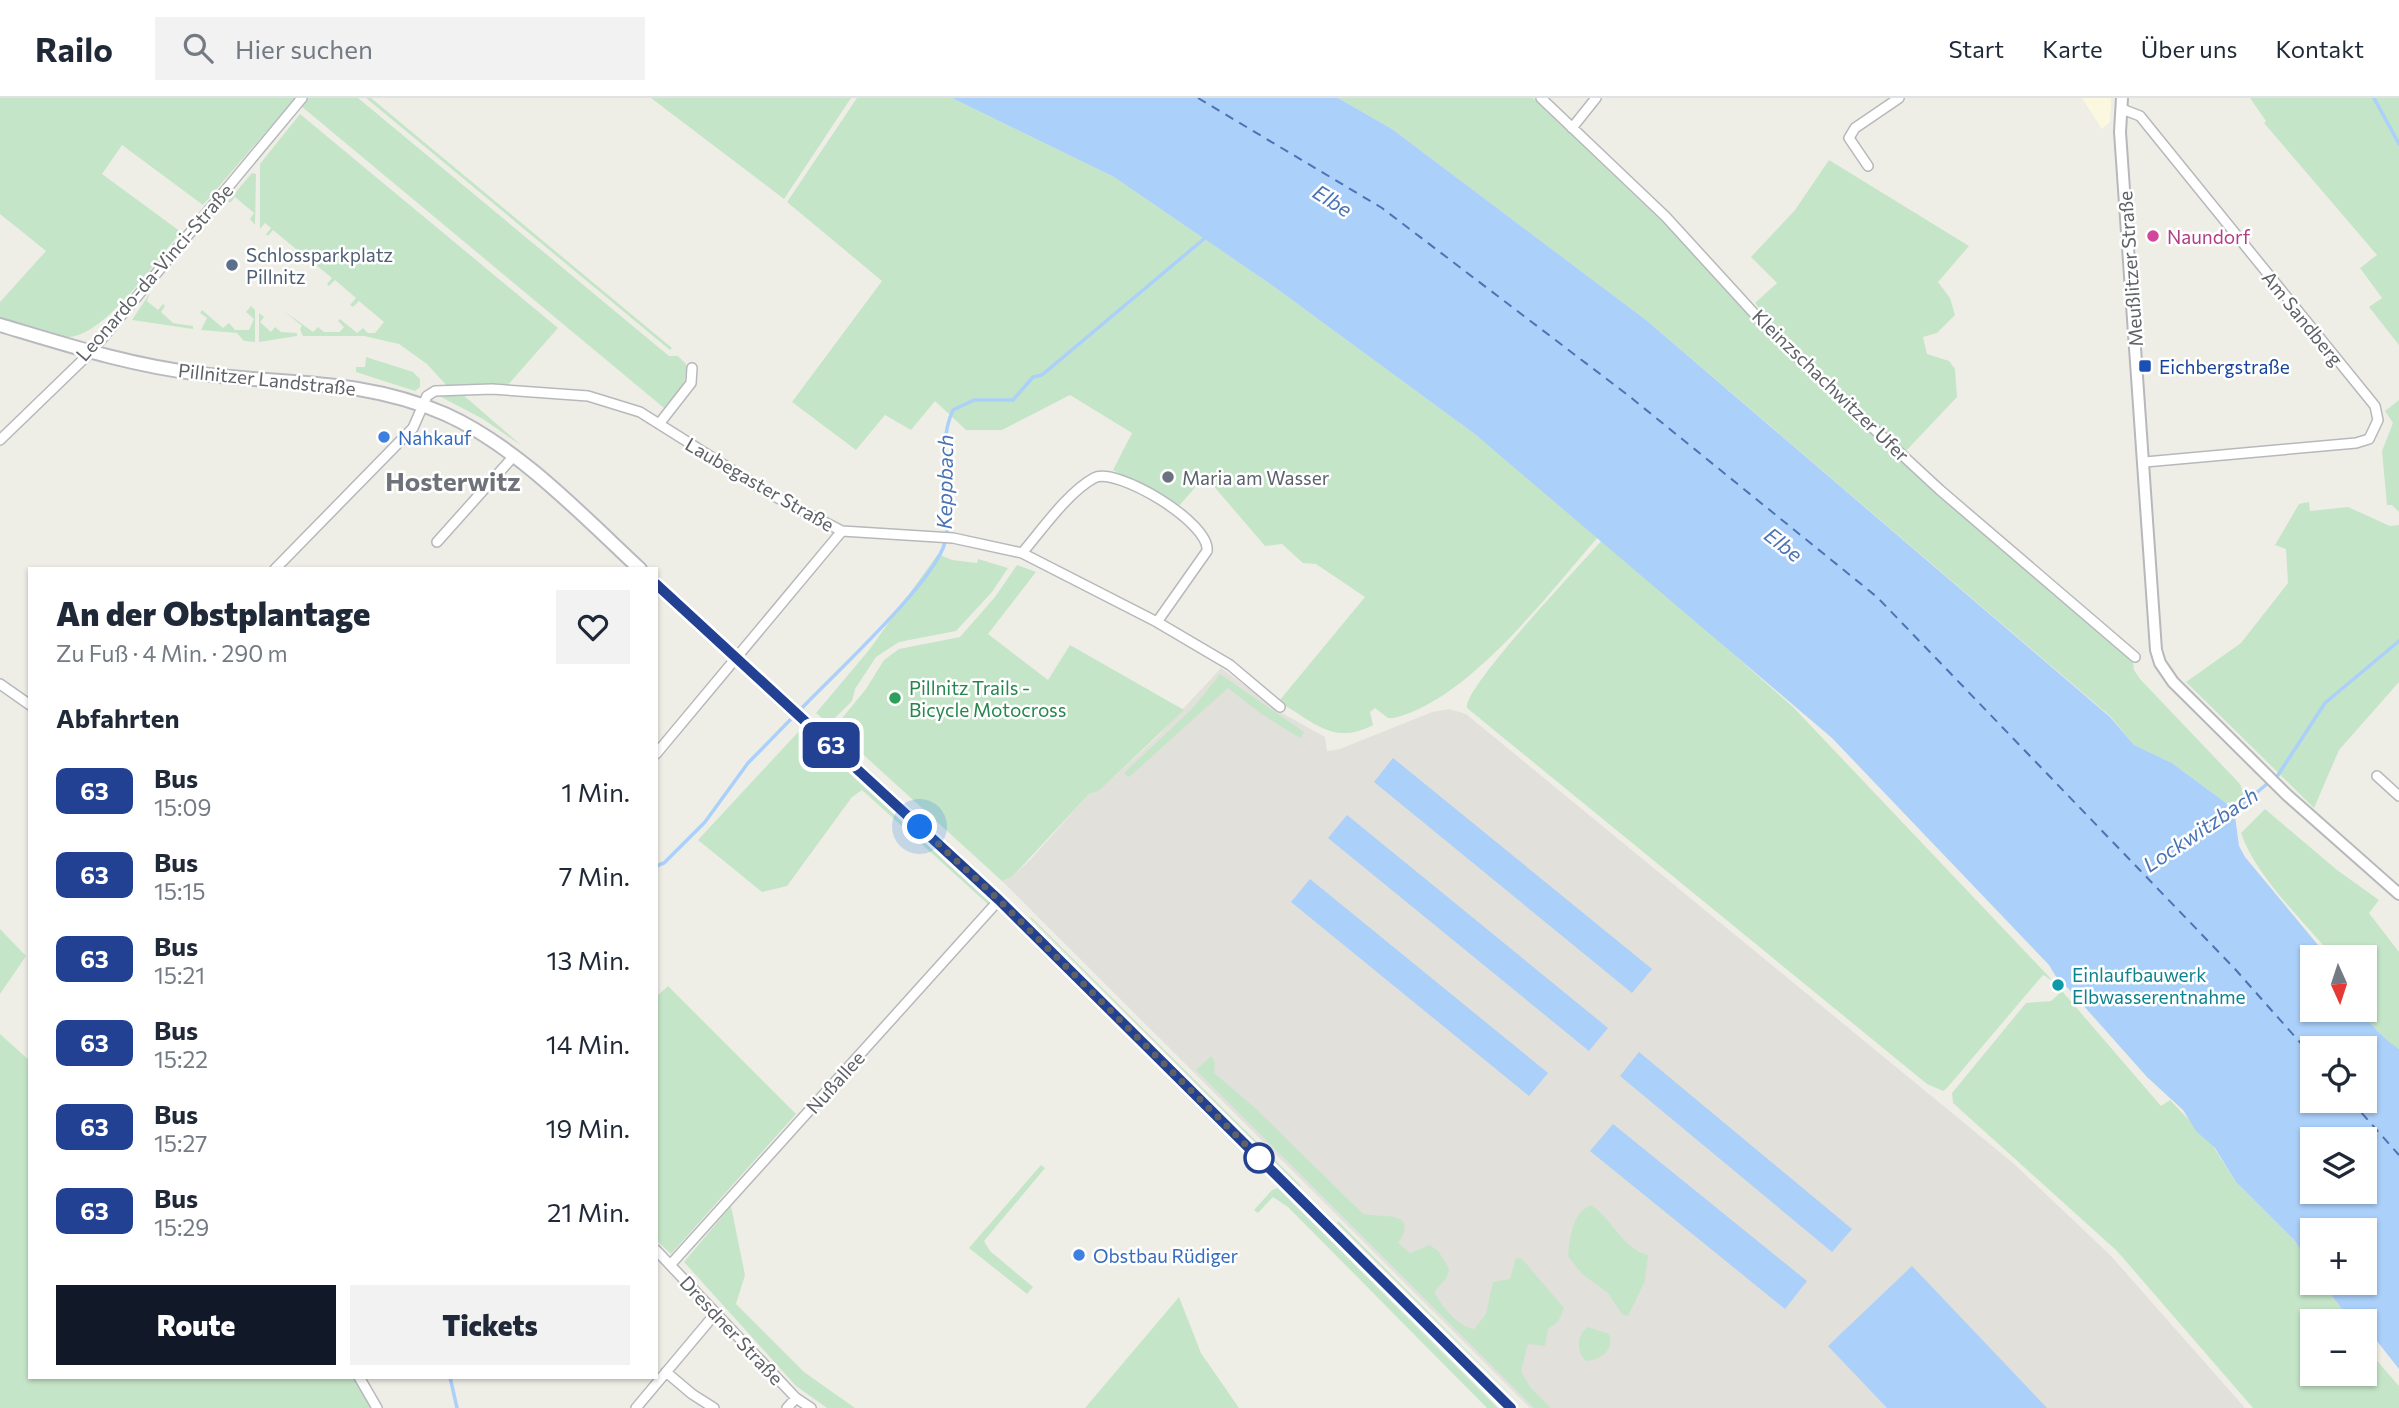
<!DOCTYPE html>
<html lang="de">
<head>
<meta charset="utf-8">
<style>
	:root { --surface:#fff; --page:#f2f2f3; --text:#1f2937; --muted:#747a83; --line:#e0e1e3; --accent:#111827 }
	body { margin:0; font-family:Commissioner,sans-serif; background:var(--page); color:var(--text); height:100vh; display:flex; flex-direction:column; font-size:26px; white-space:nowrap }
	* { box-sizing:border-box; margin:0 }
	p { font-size:23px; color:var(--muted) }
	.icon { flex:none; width:38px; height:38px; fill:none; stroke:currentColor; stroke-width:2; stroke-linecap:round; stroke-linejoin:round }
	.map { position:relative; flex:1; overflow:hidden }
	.sheet { position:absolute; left:28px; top:469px; width:630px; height:812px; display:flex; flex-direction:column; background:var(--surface); border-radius:0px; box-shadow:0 2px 5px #0004 }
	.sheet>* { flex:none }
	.badge { padding:0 14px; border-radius:10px; font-size:24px; line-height:46px }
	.needle { width:46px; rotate:177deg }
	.fabs { position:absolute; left:2300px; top:847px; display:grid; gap:14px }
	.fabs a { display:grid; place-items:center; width:77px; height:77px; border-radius:0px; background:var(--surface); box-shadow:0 2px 5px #0004; font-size:35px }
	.you { position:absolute; width:35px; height:35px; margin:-18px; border:5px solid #fff; border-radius:50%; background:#1a73e8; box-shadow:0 0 0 10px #1a73e833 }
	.map>.badge { position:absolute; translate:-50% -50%; box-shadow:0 0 0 4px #fff }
	h2 { padding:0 28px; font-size:26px; line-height:63px }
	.round { display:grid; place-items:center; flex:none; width:74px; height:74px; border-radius:0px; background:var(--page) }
	.overview { display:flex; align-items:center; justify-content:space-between; height:119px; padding:0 28px }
	h1 { font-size:33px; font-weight:800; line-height:52px }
	.cta { display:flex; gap:14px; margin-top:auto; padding:14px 28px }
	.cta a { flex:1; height:80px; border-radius:0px; background:var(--accent); color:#fff; font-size:28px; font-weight:800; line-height:80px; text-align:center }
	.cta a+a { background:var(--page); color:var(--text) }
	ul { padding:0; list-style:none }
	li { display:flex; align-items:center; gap:21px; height:84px; padding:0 28px }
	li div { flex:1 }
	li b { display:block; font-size:26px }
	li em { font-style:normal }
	li .badge { min-width:77px; font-weight:700; text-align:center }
	header { display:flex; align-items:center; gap:42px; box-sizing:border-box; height:98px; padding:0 35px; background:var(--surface); border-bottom:2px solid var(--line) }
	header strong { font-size:33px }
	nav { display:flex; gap:38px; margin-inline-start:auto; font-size:24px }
	.search { width:490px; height:63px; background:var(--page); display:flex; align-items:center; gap:18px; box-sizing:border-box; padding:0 24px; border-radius:0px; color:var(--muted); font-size:26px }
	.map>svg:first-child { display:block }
</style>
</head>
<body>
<header>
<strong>Railo</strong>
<div class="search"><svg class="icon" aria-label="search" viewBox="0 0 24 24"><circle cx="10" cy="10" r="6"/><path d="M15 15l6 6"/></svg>Hier suchen</div>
<nav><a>Start</a><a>Karte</a><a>Über uns</a><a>Kontakt</a></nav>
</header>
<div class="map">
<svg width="2399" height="1310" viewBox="0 0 2399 1310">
	<rect width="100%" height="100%" fill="#efeee6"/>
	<path fill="#fcf8df" d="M2082,0H2111L2110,24L2102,31Z"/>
	<path fill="#e1e0db" d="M1221,570L1282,615L1325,639L1327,653L1340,651L1432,614L1449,611L1466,616L2013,1065L2111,1158L2245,1310H1530L1002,783L1012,779L1031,761L1089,696L1099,693L1157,639Z"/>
	<path fill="#c5e5c8" d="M0,0H295L203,107L122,47L102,76L181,134C157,161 104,239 68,239C47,239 21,226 0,220V204L46,153L0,116Z
		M308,0H358L669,258H678L686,266C687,285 680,300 664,310L301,8Z
		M366,0H371L672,250L670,252Z
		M651,0H851L784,101Z
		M857,0H952L1114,79L1273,188L1476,337L1599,438C1548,496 1470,601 1394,620H1388L1375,610L1370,614L1373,627C1335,647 1316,626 1284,607L1279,603L1365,499L1316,466L1303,465L1282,446L1265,448L1205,378L1178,409L1113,372L1132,335L1070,297L1002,332H966L935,303L911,332L885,317L856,352L792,304L882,183L787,104Z
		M1338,0H1533L1695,155L1767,237L1831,298L1940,397L2132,557L2134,572L2140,581L2240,686L2244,696L2235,704L2226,705L2172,665L2134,647L2110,618L1646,222L1392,31Z
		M2250,0H2399V247L2369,209L2382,200L2360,170L2377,157L2264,25L2266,23Z
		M300,16L558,230L507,288L448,289L427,266L399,246L364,238H303L300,231L302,228L284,213L313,234L318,229L324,234H340L344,229L338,223L340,221L357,235L363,230L368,235H375L384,224L359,203L353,209L350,207L356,200L335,182L329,188L327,186L332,180L305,158L300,163L298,161L302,156L273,132L268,138L266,136L271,130L265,125L260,131V66Z
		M1829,62L1969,148L1938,184L1950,200L1955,217L1937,235L1923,239L1927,256L1949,263L1955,271L1957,299L1904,355L1780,235L1755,205L1777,185L1751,159L1795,112Z
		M252,75L256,76L255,127L250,121L254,115L235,99L230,105L228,103Z
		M150,195L147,203L158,212L163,206L165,208L161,214L173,225L193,228V231L132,222Z
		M251,208L255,212V244L244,243L237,235L201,232L207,220L200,215L202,212L223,230L229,225L235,232H249L254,221L246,214Z
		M259,215L264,219L260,224L271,234L275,229L281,234L297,235V238L259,244Z
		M366,259L413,274L420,281V289L415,293L356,274V269H365Z
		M462,296L522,348L483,321L441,299Z
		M2399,302V414L2392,407H2387L2382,353L2393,325L2385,313Z
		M2309,404L2310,413L2348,409L2390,428L2399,427V584L2339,652L2314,710L2186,584L2241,545L2288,485L2286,451L2275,447L2299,406Z
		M1603,441L1793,609L2053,883L2043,877L1947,990L1943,993L1927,986L1467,610C1462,591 1583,464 1603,441Z
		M938,456L952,462L977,465L978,461L1008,470L992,494L956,533L899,544L876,559L855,591L852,603L829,626L816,615L869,552Z
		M1017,467L1036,474L988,536L1048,582L1070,547L1184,612L1099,693L1089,696L1012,779L1002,783L834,630L866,591L884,562L899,551L960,539L995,499Z
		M1220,576L1304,634L1300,640L1260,615L1228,590L1129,679L1124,675L1192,611Z
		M801,631L989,803L990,808L862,692L852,699L787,788L762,794L698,742Z
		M2265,711L2337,772L2379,802L2369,815L2399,854V951L2389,946L2358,912H2364V859H2333C2303,822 2256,779 2241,735Z
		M1031,819L1301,1088L1300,1089L1030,820Z
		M0,831L26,858L0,896Z
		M668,888L796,1016L671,1156L656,1142V899Z
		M2062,893L2161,1008L2170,1002L2211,1045L2236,1084L2295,1143L2312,1171V1185H2322L2351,1223H2312V1276H2364V1248L2399,1288V1310H2253L2117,1153L1953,1005L1952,995L2026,905L2051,903Z
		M0,936L30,963V1279H355L373,1310H0Z
		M1211,958L1215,965L1214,975L1253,1008L1362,1115C1376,1122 1422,1109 1398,1145L1410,1155L1430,1147L1439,1154L1449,1171L1447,1179L1434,1194C1442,1208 1457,1229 1474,1231L1486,1216L1493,1184L1510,1181L1516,1160L1522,1161L1564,1210L1558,1224L1548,1231L1545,1248L1528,1246L1521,1273L1530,1289L1551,1310H1534L1196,972Z
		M1041,1067L1045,1070L984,1143L990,1153L1033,1189L1027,1196L969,1150Z
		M1278,1090L1498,1310H1487L1288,1109L1273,1099L1258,1115L1254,1112L1272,1092Z
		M1591,1107C1612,1120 1622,1151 1648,1157L1645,1183L1628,1218L1622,1216L1608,1195L1582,1176L1568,1158C1570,1139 1572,1115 1591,1107Z
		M731,1108L745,1177L736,1206L804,1274L855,1310H827L796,1288L684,1164Z
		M1338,1123L1524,1310L1337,1125Z
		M1179,1199L1201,1255L1239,1310H1085Z
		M1588,1229L1609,1236C1615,1252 1601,1262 1586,1263C1576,1253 1576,1238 1588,1229Z"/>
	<path fill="#abd0fa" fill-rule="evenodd" d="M952,0H1338L1392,31L1646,222L2110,619L2134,647L2172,665L2226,705L2235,718L2239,748L2245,759L2328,859H2312V912H2358C2371,926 2383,941 2399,951V1271L2373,1238L2364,1236V1223H2351L2322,1185H2364V1132H2312V1171L2295,1143L2236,1084L2215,1050L2196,1033L2183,1012L2147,979L2066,888L2058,882L2049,867L1832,640L1476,337L1273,188L1114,79ZM2364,950V1003H2312V950ZM2364,1041V1094H2312V1041Z
		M1393,660L1652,871L1632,895L1374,684Z
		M1347,717L1608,930L1589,953L1328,740Z
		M1310,781L1548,975L1529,998L1291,804Z
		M1639,954L1852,1131L1832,1154L1620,978Z
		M1613,1026L1807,1183L1785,1211L1590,1053Z
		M1912,1168L2047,1310H1887L1828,1248Z"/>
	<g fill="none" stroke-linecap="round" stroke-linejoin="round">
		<path stroke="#abd0fa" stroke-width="3.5" d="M2374,0L2399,46
			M799,613C831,579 936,483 945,444C956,401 934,352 953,312L974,302H1013L1033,279L1042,277L1205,140
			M2278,677L2325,605L2399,543
			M2231,716L2267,686
			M656,768L664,765L705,724L748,665L793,619
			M450,1279L457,1310"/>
		<path stroke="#4b74b5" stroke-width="2" stroke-dasharray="9 7" stroke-linecap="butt" d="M1198,0L1382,110L1629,298L1877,499L2235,871L2312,958
			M2351,1003L2399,1057"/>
		<defs>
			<path id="minor" d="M1541,0L1666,119L1772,235L1832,292L1940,392L2135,559
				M2122,11L2140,18L2375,308L2378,322L2369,341L2356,345L2145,364
				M1572,30L1596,0
				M1868,68L1849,40L1855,30L1899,0
				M659,326L691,285L692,270
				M0,342L91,254L302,0
				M437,444L513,359
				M1022,455C1041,433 1068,394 1094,380C1116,368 1211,425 1207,453L1157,524
				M275,471L413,330L427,298L435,293L492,291L588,298L640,314L772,397L842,433L953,440L1022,455L1157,524L1230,567L1280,609
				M0,586L30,607
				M656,656L842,433
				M2377,678L2399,698
				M656,1152L796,1300L811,1310
				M671,1166L999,802
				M666,1274L692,1296L714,1310
				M359,1279L377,1310
				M636,1310L715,1216
				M787,1310L796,1300"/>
			<path id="tertiary" d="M2122,0L2120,34L2156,552L2160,565L2173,584L2287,697L2399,796"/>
			<path id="secondary" d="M0,227C67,247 132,268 201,276C288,287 362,280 445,316C517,348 583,418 640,471
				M656,486L999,802L1511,1310"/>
		</defs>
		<use href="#minor" stroke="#b7b8bc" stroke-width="12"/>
		<use href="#tertiary" stroke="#b7b8bc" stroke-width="14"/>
		<use href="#secondary" stroke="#b8babf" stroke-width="16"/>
		<use href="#minor" stroke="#fff" stroke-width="9"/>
		<use href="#tertiary" stroke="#fff" stroke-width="10"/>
		<use href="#secondary" stroke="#fff" stroke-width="12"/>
	</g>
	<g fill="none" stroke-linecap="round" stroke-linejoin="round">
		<defs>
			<path id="line" d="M656,486L999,802L1511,1310"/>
		</defs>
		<use href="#line" stroke="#fff" stroke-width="16"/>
		<use href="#line" stroke="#224193" stroke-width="10"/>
		<path stroke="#5e6166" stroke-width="7" stroke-dasharray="0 12.6" d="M920,729L999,802L1259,1060"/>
	</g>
	<circle fill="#d1479c" stroke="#fff" stroke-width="2.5" cx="2153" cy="138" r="7"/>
	<circle fill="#5c6f8a" stroke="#fff" stroke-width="2.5" cx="232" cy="167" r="7"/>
	<rect fill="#1a4fb4" stroke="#fff" stroke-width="2.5" x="2138" y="261" width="14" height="14" rx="3.5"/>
	<g fill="#3f7fe0" stroke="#fff" stroke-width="2.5">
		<circle cx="384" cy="339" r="7"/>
		<circle cx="1079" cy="1157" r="7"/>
	</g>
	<circle fill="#6b7280" stroke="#fff" stroke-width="2.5" cx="1168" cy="379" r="7"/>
	<circle fill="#2e9e5b" stroke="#fff" stroke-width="2.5" cx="895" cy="600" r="7"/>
	<circle fill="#0f9aa8" stroke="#fff" stroke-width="2.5" cx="2058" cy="887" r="7"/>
	<circle fill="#fff" stroke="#224193" stroke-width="3.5" cx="1259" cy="1060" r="14"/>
	<g text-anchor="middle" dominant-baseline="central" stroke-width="5" stroke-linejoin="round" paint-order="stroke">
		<g font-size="19" fill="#b23c85" stroke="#fff" text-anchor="start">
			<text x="2167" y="138">Naundorf</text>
		</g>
		<g font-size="19" fill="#4e5e75" stroke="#fff" text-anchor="start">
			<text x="246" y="156">Schlossparkplatz<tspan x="246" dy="22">Pillnitz</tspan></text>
		</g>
		<g font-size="19" fill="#5e6166" stroke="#fff">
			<text transform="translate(2130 171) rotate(-94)">Meußlitzer Straße</text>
			<text transform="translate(154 174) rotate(-49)">Leonardo-da-Vinci-Straße</text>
			<text transform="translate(2303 220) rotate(51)">Am Sandberg</text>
			<text transform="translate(267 281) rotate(6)">Pillnitzer Landstraße</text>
			<text transform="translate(1831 287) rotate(44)">Kleinzschachwitzer Ufer</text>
			<text transform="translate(760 386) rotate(30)">Laubegaster Straße</text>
			<text transform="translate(835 984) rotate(-48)">Nußallee</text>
			<text transform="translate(732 1232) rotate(47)">Dresdner Straße</text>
		</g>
		<g font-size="19" fill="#164399" stroke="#fff" text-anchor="start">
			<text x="2159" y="268">Eichbergstraße</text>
		</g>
		<g font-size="19" fill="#366cbe" stroke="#fff" text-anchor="start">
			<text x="398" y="339">Nahkauf</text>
			<text x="1093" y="1157">Obstbau Rüdiger</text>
		</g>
		<g font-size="19" fill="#5b616d" stroke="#fff" text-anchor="start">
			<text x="1182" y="379">Maria am Wasser</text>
		</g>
		<g font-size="19" fill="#27864d" stroke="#fff" text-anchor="start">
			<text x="909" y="589">Pillnitz Trails -<tspan x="909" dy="22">Bicycle Motocross</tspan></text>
		</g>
		<g font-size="19" fill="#0d838f" stroke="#fff" text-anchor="start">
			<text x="2072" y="876">Einlaufbauwerk<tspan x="2072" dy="22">Elbwasserentnahme</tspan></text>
		</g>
		<g font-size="21" font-style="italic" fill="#4b74b5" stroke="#fff">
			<text transform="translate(1333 102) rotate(32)">Elbe</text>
			<text transform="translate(944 384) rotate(-89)">Keppbach</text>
			<text transform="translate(1784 446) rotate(38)">Elbe</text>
			<text transform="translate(2200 731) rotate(-34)">Lockwitzbach</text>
		</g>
		<g font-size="26" font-weight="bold" fill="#6f7278" stroke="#fff">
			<text x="453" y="382">Hosterwitz</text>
		</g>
	</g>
</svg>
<div class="fabs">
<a><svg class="needle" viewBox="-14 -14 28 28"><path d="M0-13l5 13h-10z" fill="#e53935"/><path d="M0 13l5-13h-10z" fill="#747a83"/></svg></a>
<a><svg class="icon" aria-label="locate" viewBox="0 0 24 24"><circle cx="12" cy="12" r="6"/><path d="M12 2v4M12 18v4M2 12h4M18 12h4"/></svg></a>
<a><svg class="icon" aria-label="layers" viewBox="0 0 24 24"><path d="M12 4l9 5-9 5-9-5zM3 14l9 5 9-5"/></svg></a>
<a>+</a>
<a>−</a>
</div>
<div class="you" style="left:920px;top:729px"></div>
<b class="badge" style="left:831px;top:647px;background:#224193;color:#fff">63</b>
<section class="sheet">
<div class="overview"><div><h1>An der Obstplantage</h1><p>Zu Fuß · 4 Min. · 290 m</p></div><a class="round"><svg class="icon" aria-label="heart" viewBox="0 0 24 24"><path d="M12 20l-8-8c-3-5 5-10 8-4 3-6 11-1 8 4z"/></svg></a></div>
<h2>Abfahrten</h2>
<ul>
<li><span class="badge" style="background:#224193;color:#fff">63</span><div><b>Bus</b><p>15:09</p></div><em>1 Min.</em></li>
<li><span class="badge" style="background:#224193;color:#fff">63</span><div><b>Bus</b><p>15:15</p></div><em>7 Min.</em></li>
<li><span class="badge" style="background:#224193;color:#fff">63</span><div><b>Bus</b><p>15:21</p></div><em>13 Min.</em></li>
<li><span class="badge" style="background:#224193;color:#fff">63</span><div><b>Bus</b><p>15:22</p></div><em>14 Min.</em></li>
<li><span class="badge" style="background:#224193;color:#fff">63</span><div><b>Bus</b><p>15:27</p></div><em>19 Min.</em></li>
<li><span class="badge" style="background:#224193;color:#fff">63</span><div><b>Bus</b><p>15:29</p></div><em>21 Min.</em></li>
</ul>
<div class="cta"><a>Route</a><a>Tickets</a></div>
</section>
</div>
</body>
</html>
